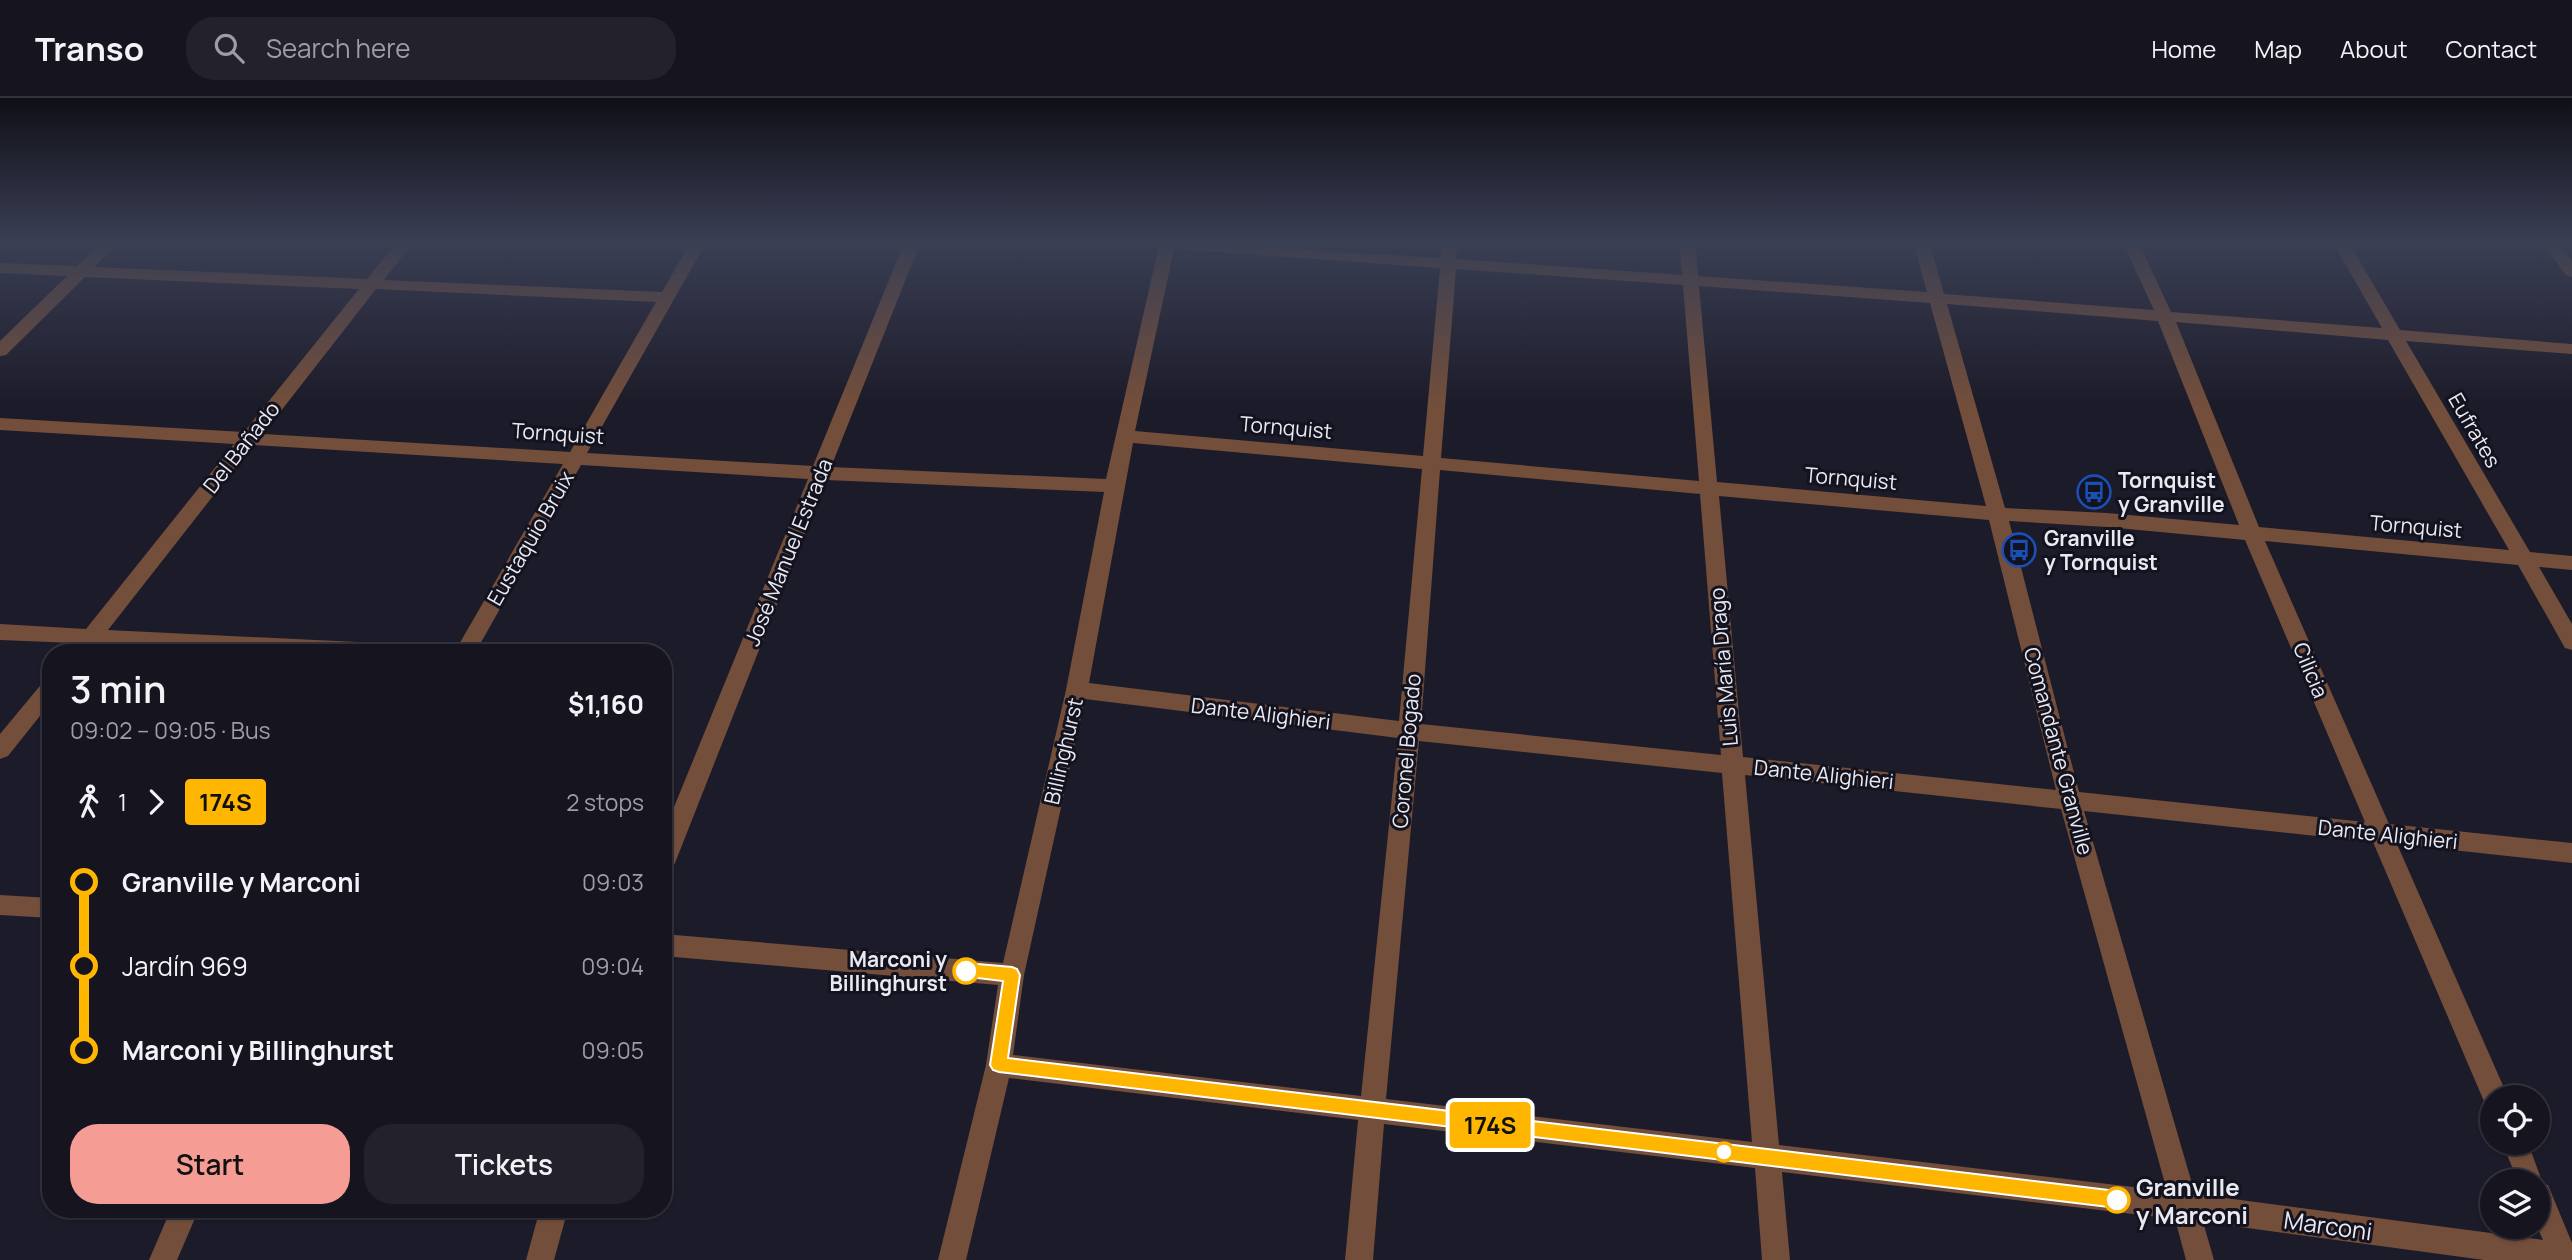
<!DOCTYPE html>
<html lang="en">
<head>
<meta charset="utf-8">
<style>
	:root { --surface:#15141f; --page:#22212c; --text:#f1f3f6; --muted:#9d9ea4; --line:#34333d; --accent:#f59c95 }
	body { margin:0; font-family:Manrope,sans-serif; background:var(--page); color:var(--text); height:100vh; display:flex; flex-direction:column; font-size:26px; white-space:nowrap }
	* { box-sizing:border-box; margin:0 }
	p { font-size:23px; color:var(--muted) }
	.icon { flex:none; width:38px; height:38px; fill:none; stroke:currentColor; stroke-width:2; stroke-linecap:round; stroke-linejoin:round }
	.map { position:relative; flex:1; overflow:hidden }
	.sheet { position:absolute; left:42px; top:546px; width:630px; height:574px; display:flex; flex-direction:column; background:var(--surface); border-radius:28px; box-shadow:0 2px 5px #0004,0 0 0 2px var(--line) }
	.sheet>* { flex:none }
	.badge { padding:0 14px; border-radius:5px; font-size:24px; line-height:46px }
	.tools { position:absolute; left:2480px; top:987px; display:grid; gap:14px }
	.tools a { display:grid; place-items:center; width:70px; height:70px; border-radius:50%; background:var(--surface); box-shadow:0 2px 5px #0004,0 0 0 2px var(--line); font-size:35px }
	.map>.badge { position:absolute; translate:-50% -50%; box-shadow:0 0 0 4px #fff }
	.legs { display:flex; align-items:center; gap:10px; height:77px; padding:0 28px; font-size:23px }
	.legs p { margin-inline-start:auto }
	.summary { display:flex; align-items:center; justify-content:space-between; height:119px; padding:0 28px }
	h1 { font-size:38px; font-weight:600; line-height:52px }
	.action { display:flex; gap:14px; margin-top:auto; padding:14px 28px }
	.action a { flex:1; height:80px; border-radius:28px; background:var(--accent); color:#111; font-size:28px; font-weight:600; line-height:80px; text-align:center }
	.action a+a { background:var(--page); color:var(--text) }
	ul { padding:0 28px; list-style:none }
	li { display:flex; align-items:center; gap:24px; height:84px; font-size:26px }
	li i { display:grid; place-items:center; width:10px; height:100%; margin:0 9px; background:currentColor }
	li i::after { content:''; width:18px; height:18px; margin:-9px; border:5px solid; border-radius:50%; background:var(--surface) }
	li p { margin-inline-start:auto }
	li:first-child i { background:linear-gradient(#0000 50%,currentColor 0) }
	li:last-child i { background:linear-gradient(currentColor 50%,#0000 0) }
	header { display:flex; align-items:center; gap:42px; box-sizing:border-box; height:98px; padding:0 35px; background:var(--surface); border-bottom:2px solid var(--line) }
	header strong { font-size:33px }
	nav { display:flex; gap:38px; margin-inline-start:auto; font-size:24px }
	.search { width:490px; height:63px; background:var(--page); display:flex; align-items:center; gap:18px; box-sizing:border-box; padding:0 24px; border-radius:28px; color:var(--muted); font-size:26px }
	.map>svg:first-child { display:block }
</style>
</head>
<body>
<header>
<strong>Transo</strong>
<div class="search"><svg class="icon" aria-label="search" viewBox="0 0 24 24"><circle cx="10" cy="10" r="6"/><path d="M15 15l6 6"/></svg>Search here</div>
<nav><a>Home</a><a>Map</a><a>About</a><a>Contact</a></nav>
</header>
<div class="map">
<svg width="2572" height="1162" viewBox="0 0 2572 1162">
	<rect width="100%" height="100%" fill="#1c1b29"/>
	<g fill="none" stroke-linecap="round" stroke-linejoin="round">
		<path fill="#734e3b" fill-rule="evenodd" d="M103,143H120L94,169L367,181L398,143H414L384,182L662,194L691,143H707L587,355L813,368L905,143H921L831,369L1106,381L1160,143L1440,160L1442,143H1458L1456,161L1682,177L1679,143H1695L1698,178L1927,194L1913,143H1929L1944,196L2154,212L2122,143H2138L2171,214L2382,230L2332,143H2348L2400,232L2572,246V256L2406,243L2530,454L2572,458V472L2539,469L2572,526V552L2565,550L2518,467L2265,443L2389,726L2572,745V765L2397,746L2508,999H2492V1010L2486,1008L2373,744L2084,713L2195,1096L2543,1142L2537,1129L2538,1083H2518L2502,1045H2528L2543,1086L2548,1087L2572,1145V1162H2484L2203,1124L2214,1162H2186L2175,1121L1782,1074L1790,1162H1762L1755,1070L1384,1026L1373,1162H1345L1358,1022L1009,980L966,1162H938L986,967L998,887L663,858V836L1003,865L1066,592L1104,394L826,382L675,765L671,772L663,775V736L808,381L581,367L475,555H454L563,366L253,347L108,532L419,547L426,549L429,555H257L96,547L90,555H68L74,545L0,542V526L86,531L234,346L0,332V320L244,334L359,191L85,179L6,257L0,258V243L67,178L0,175V165L77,168ZM1174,151L1440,170L1423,358L1135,333ZM1456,171L1683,187L1699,383L1441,360ZM1699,188L1930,205L1986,408L1717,384ZM376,191L656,204L570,354L263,336ZM1947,206L2158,223L2239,427L2107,415L2005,410ZM2176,224L2388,242L2509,452L2259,429ZM1133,345L1422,371L1399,623L1089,585ZM1440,372L1700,396L1721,657L1421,626ZM1719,398L1989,422L2056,692L1743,659ZM2009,423L2107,429L2245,442L2365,724L2079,694ZM1085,601L1398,640L1361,998L1013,957L1024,877ZM1419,643L1722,675L1752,1044L1386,1001ZM1745,677L2061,711L2167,1093L1779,1047Z
			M2541,143H2557L2572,163V179L2566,177Z
			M51,581V604L8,658L0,661V636L44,583Z
			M0,797L51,800V820L0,817Z
			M171,1111H199L177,1162H149Z
			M540,1111H568L554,1162H526Z"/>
	</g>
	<linearGradient id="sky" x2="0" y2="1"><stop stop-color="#0f0f17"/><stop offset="0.47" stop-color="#3a3f54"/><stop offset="1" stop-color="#3a3f54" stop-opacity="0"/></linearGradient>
	<rect width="2572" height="306" fill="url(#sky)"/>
	<path fill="#feb600" stroke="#fff" stroke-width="2" d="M966,865L1012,869L1017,871L1020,877L1008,960L2117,1093L2123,1095L2126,1102L2123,1108L2117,1110L999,974L993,972L990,967L1003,883L961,878L958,873L961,868Z"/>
	<defs>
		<symbol id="bus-ring" viewBox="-11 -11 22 22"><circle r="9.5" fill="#13121f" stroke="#1a4fb4" stroke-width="1.5"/><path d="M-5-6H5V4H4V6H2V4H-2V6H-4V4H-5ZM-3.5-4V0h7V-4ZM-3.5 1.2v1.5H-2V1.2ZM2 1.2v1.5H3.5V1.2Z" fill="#1a4fb4"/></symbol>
	</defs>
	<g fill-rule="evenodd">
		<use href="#bus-ring" x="2075" y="375" width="38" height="38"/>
		<use href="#bus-ring" x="2000" y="433" width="38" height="38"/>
	</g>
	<g fill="#fff" stroke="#feb600" stroke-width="3.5">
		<circle cx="966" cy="873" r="12"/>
		<circle cx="1724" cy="1054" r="9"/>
		<circle cx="2117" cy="1102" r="12"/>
	</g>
	<g text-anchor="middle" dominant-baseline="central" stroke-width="6" stroke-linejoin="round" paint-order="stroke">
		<g font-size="21" fill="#e9e9f2" stroke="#13121f">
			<text transform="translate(1286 329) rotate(5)">Tornquist</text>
			<text transform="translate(2475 332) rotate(60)">Eufrates</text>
			<text transform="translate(558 335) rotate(4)">Tornquist</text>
			<text transform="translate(241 349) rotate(-52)">Del Bañado</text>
			<text transform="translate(1851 380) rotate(5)">Tornquist</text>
			<text transform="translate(2416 428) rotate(5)">Tornquist</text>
			<text transform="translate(530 440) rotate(-60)">Eustaquio Bruix</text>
			<text transform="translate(788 454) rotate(-68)">José Manuel Estrada</text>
			<text transform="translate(1723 569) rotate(-95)">Luis María Drago</text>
			<text transform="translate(2311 572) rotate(67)">Cilicia</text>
			<text transform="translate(1261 615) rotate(7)">Dante Alighieri</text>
			<text transform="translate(1063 653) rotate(-77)">Billinghurst</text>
			<text transform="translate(1406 653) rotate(-85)">Coronel Bogado</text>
			<text transform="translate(2059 653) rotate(75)">Comandante Granville</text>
			<text transform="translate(1824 676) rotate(6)">Dante Alighieri</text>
			<text transform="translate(2388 736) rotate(6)">Dante Alighieri</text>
		</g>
		<g font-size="21" font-weight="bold" fill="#e9e9f2" stroke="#13121f" text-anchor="start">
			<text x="2118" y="382">Tornquist<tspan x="2118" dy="24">y Granville</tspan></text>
			<text x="2044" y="440">Granville<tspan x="2044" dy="24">y Tornquist</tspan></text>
		</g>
		<g font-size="21" font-weight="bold" fill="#e9e9f2" stroke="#13121f" text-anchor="end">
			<text x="947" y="861">Marconi y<tspan x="947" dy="24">Billinghurst</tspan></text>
		</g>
		<g font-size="24" font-weight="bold" fill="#e9e9f2" stroke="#13121f" text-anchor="start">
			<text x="2136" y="1088">Granville<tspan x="2136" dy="28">y Marconi</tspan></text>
		</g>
		<g font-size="24" fill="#e9e9f2" stroke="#13121f">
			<text transform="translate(2328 1127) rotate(8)">Marconi</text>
		</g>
	</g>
</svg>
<div class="tools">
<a><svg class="icon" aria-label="locate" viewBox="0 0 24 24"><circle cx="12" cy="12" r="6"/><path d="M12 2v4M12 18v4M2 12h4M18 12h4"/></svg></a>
<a><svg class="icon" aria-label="layers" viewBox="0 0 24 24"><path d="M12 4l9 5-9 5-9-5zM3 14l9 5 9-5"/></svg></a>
</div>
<b class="badge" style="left:1490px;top:1027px;background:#feb600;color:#111">174S</b>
<section class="sheet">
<div class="summary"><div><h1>3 min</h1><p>09:02 – 09:05 · Bus</p></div><b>$1,160</b></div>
<div class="legs"><svg class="icon" aria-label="walk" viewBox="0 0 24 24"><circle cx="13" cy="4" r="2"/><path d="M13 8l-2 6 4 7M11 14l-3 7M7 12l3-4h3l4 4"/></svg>1<svg class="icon" aria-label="forward" viewBox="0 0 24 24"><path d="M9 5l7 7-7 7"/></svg><b class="badge" style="background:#feb600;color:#111">174S</b><p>2 stops</p></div>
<ul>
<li><i style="color:#feb600"></i><b>Granville y Marconi</b><p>09:03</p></li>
<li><i style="color:#feb600"></i><span>Jardín 969</span><p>09:04</p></li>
<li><i style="color:#feb600"></i><b>Marconi y Billinghurst</b><p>09:05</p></li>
</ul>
<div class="action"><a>Start</a><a>Tickets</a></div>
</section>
</div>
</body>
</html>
